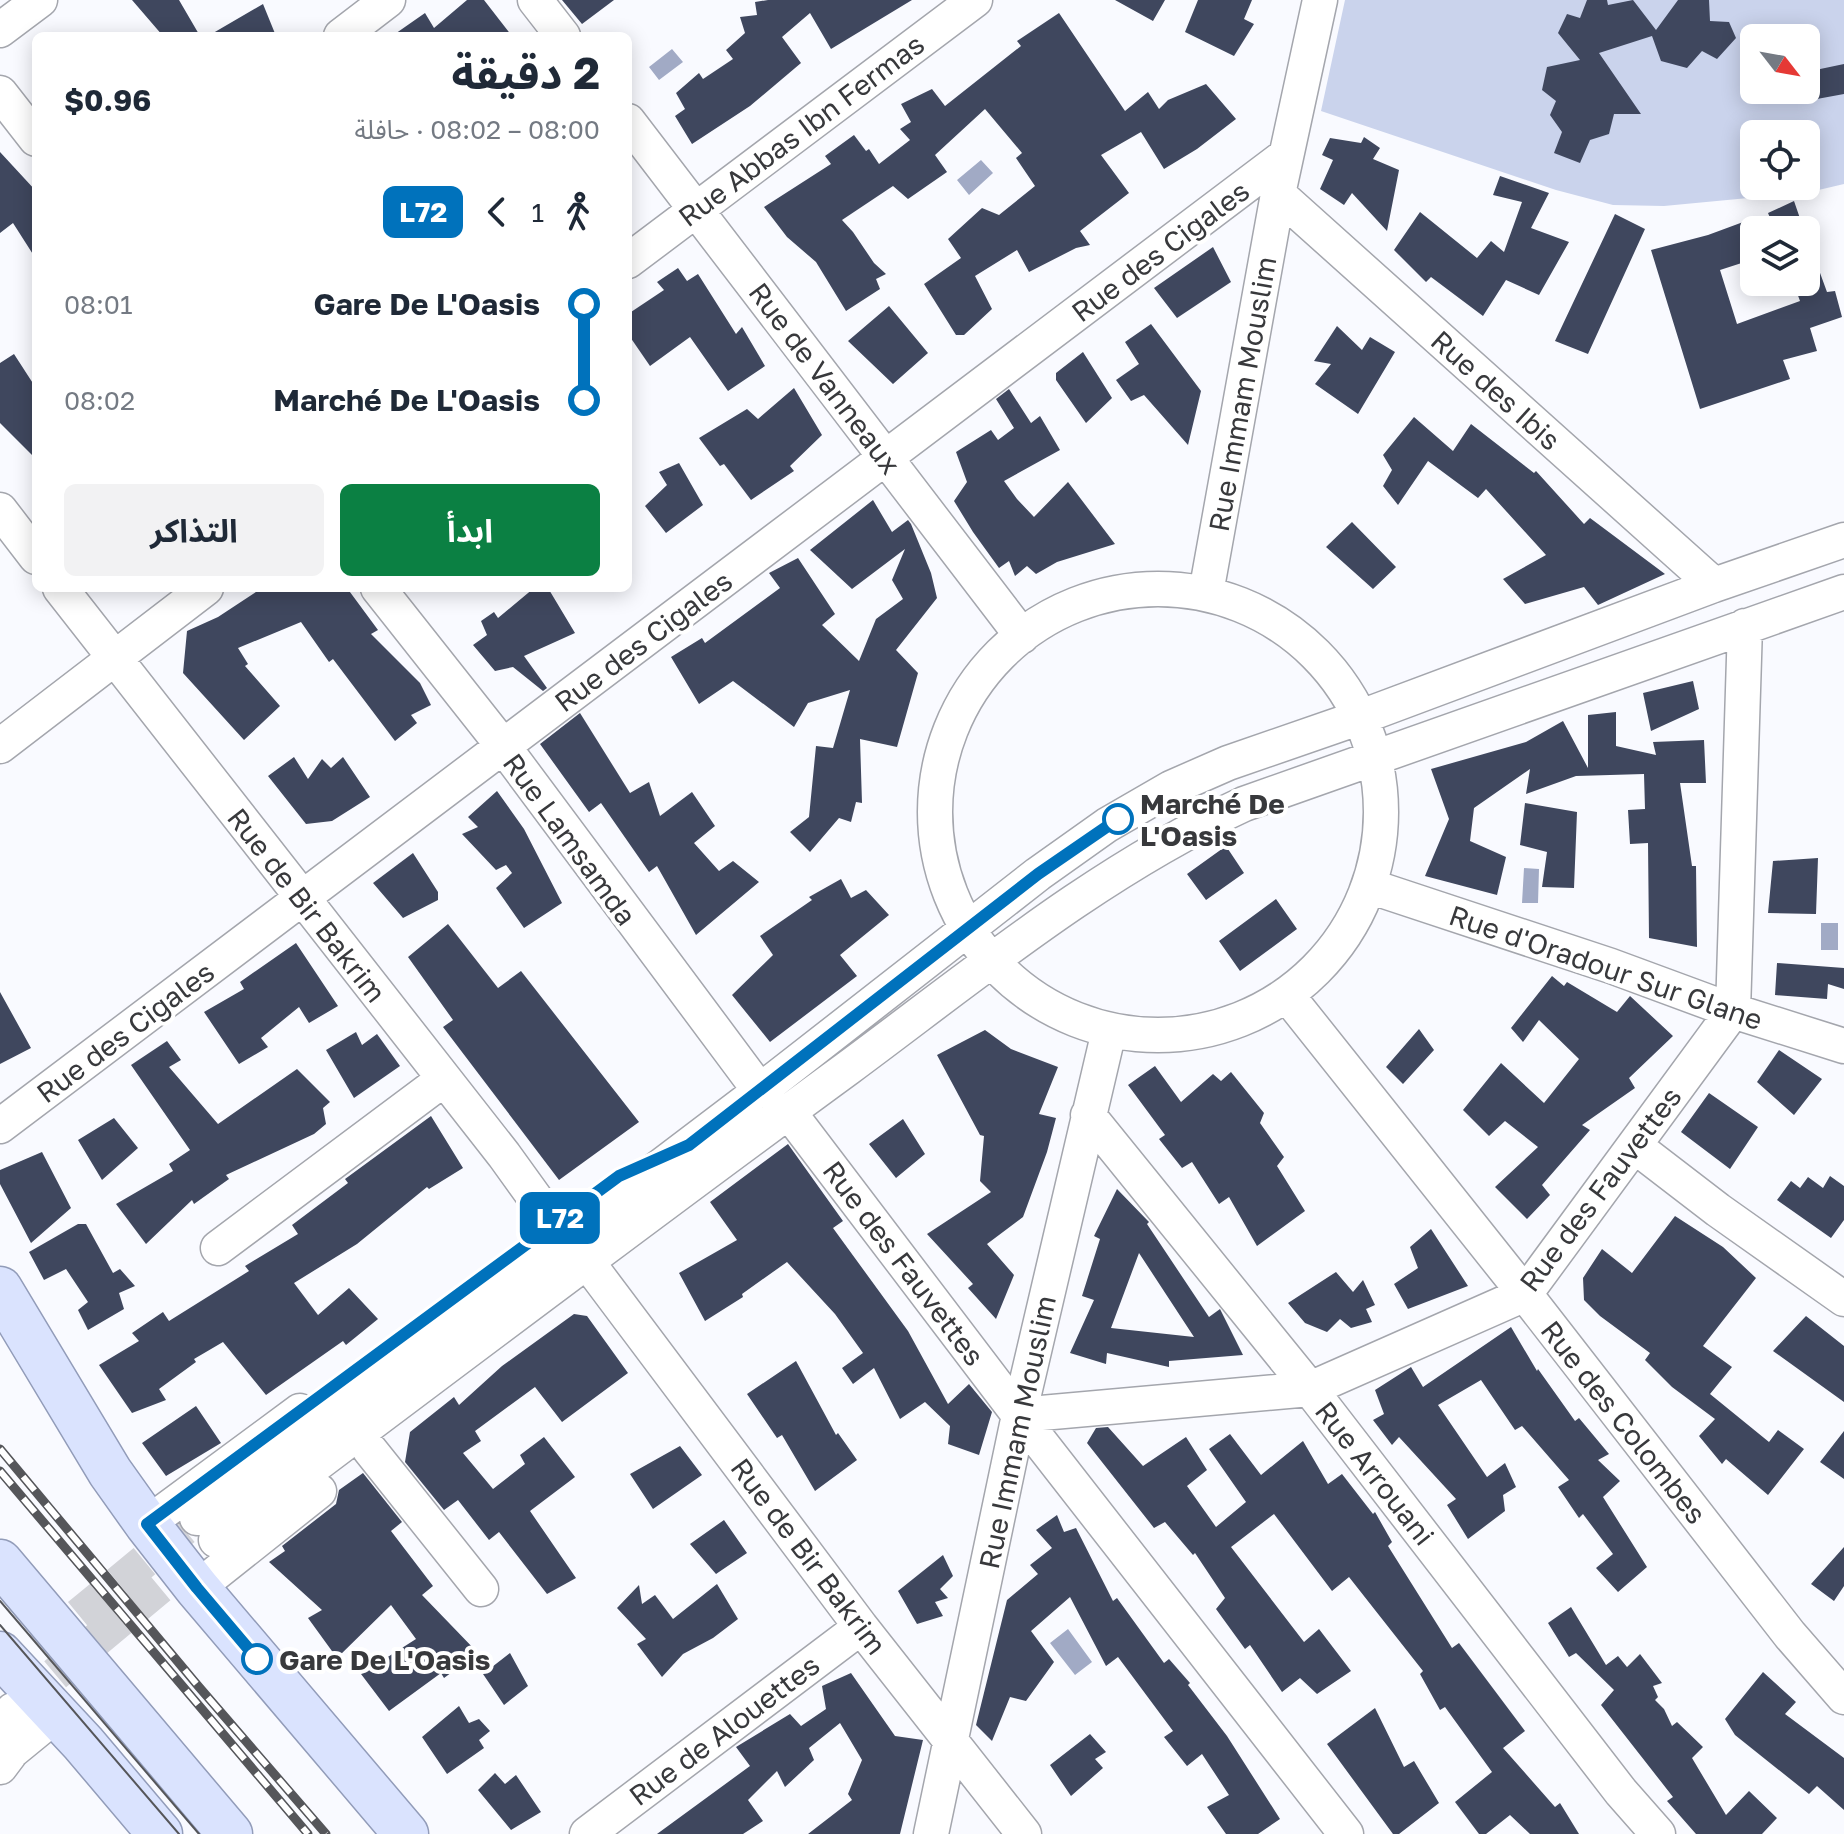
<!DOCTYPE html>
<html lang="ar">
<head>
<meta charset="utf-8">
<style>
	:root { --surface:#fff; --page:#f2f2f3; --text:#1f2937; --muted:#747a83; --accent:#0b8043 }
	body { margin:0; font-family:"Golos Text","Noto Sans Arabic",sans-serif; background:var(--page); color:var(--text); direction:rtl; height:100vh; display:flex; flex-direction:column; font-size:30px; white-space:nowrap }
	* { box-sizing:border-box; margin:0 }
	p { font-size:26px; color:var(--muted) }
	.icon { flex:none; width:44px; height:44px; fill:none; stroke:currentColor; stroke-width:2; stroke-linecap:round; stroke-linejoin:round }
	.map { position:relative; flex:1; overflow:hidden; direction:ltr }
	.panel { position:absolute; left:32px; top:32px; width:600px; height:560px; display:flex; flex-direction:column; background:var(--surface); border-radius:12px; box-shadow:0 4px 20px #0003; direction:rtl }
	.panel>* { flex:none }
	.badge { padding:0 16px; border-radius:12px; font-size:28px; line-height:52px }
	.needle { width:52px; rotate:121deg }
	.tools { position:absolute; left:1740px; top:24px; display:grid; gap:16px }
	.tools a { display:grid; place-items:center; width:80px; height:80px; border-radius:12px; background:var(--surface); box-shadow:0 4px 20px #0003; font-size:40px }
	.map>.badge { position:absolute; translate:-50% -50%; box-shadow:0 0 0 4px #fff }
	.legs { display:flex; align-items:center; gap:12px; height:88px; padding:0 32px; font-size:26px }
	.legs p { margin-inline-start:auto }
	.headline { display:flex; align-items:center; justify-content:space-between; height:136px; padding:0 32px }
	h1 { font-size:44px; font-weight:700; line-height:60px }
	.action { display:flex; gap:16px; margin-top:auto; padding:16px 32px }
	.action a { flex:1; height:92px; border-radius:12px; background:var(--accent); color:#fff; font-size:32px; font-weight:700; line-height:92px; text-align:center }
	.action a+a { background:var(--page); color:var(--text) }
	ul { padding:0 32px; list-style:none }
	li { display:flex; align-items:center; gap:28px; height:96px; font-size:30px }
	li i { display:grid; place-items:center; width:12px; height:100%; margin:0 10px; background:currentColor }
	li i::after { content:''; width:20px; height:20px; margin:-10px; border:6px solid; border-radius:50%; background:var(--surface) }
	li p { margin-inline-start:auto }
	li:first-child i { background:linear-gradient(#0000 50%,currentColor 0) }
	li:last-child i { background:linear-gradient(currentColor 50%,#0000 0) }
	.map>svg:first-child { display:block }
</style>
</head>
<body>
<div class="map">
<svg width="1844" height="1834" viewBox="0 0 1844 1834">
	<rect width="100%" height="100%" fill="#f9faff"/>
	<path fill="#cad3ec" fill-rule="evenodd" d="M1345,0H1844V184L1810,192L1664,206L1613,205L1556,190L1321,111ZM1754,38H1806V90H1754ZM1754,134H1806V186H1754Z"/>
	<path fill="#a1aac5" d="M672,49L683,62L659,80L649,67Z
		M981,160L993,173L969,195L957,180Z
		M1524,868L1539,869L1538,903H1522Z
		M1821,923H1838V950H1821Z
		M1068,1629L1092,1662L1075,1675L1050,1643Z"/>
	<path fill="#3f475e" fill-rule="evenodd" d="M132,0H179L200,36H163Z
		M467,0H484L512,36H392L425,13L434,28Z
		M562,0H614L582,24Z
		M768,0H912L831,49L810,13L782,37L801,63L750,106L692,144L675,116L685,109L676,93L699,73L703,79L733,59L726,50L745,33L740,17L757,15L755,2Z
		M1115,0H1165L1153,21Z
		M1198,0H1252L1244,19L1254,24L1234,56L1185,32Z
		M1587,0H1607L1608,5L1633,0L1656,30L1678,0H1709L1710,21L1729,22L1736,38L1717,59L1702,51L1687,68L1661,61L1652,36L1599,53L1641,114H1614L1609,134L1590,140L1580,163L1554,153L1562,132L1550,115L1556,101L1542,90L1547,67L1580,60L1558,33L1567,14L1580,18Z
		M263,4L276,36H208Z
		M1059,13L1125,111L1148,92L1159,109L1168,100L1206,84L1236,119L1197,149L1164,169L1141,132L1101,155L1129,193L1080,231L1090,245L1076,248L1029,272L1017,250L975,276L992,309L964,335H956L924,284L961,258L948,239L982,208L999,215L1035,186L1016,158L1022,153L985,109L935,155L947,172L908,199L893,186L842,220L853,232L874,263L886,274L876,279L880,289L846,311L816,262L787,237L764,207L831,164L825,156L854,135L866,151L869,149L879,164L910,140L900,129L911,122L901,104L932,89L945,106L1021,46L1017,41Z
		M1844,64V94L1806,101V72Z
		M1364,137L1380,148L1373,159L1399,170L1387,231L1352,193L1344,205L1320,189L1333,160L1322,155L1330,138L1361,143Z
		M0,152L36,191V259L13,223L0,233Z
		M1500,176L1549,193L1531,228L1569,242L1539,295L1506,280L1483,316L1431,277L1426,282L1394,250L1420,212L1477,258L1491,241L1504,252L1522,202L1493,195Z
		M1794,201L1804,230H1775L1768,213Z
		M1615,214L1645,229L1588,354L1555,341Z
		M1754,218V259L1720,270L1737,324L1800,301L1793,282H1806V240H1808L1827,292L1835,291L1842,317L1810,328L1817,351L1783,360L1790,379L1700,409L1651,250L1708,235Z
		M1213,247L1231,282L1177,318L1154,288Z
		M678,268L687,281L698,274L736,334L742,327L765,366L728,391L690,337L650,366L628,334V314L664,290L657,282Z
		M889,306L928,353L893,384L848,341Z
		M1151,324L1201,391L1188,445L1144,395L1131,401L1116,380L1139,364L1125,342Z
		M1337,326L1362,350L1370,337L1395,352L1358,414L1315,384L1331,364L1314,361Z
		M1083,352L1112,398L1086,423L1056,380V373Z
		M14,354L36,388V459L0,423V363Z
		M794,388L822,435L790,466L794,471L751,500L724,464L720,466L699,438L747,409L758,419Z
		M1009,389L1031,423L1040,416L1060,450L1004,481L1017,499L1034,517L1068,482L1115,544L1057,562L1036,574L1027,566L1015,576L1009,561L999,568L973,532L954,501L967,482L956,452L991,430L998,440L1014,428L996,399Z
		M1414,417L1453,451L1471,424L1534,473L1536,471L1584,524L1590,518L1665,574L1598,605L1584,587L1525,604L1503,579L1546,555L1486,489L1478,498L1428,461L1398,505L1383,486L1392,470L1383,455Z
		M679,463L703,505L666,533L645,506L667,485L659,472Z
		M873,500L892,532L908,520L911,524L931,573L937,598L896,650L918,673L897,747L860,739L862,803L856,802L851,822L839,818L810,852L790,832L809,817L816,746L833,748L850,690L808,703L794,727L733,681L699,704L671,657L702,638L705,643L780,588L769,573L798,558L835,614L822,625L859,661L876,619L903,599L892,580L905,549L852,589L810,550Z
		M1352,522L1396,567L1373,589L1326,547Z
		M262,588H347L378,630L371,634L420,683L431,705L411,715L417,723L395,741L333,659L329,662L301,622L238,648L248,664L245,666L280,706L244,740L183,673L187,631L218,617Z
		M534,588H548L575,633L524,656L547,688L543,691L513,667L495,671L473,645L487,635L481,621L494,612L498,618Z
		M1693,681L1699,709L1651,731L1643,693Z
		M1616,712V746L1656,755L1653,742L1704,740L1706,783H1680L1692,866H1696L1697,947L1649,938L1648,843L1630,844L1628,810L1645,809L1644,774L1576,776L1526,794L1530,769L1474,808L1470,841L1506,857L1497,895L1425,876L1449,819L1431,769L1526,742L1563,721L1588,768V715Z
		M580,713L630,793L649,782L660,816L692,792L715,826L694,843L719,871L733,861L759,882L696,935L657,866L649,872L601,803L589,812L540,744Z
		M294,757L308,779L322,759L331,768L343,757L370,797L332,821L306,824L268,776Z
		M497,791L524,829L562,903L524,928L496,888L512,873L506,865L496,870L462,834L478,827L468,817Z
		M1525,803L1577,812L1574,888L1542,887L1547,852L1520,845Z
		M1226,846L1244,873L1206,900L1187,874Z
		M413,853L438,892V900L403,918L373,883Z
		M1818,858L1816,914L1768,913L1773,861Z
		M841,879L851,898L866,890L889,915L840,955L857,976L770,1042L732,995L773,955L760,936L812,900L809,897Z
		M1276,899L1297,929L1240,971L1219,941Z
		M448,924L498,988L521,971L639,1122L559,1180L443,1027L453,1020L408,957Z
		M296,943L338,1006L309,1023L299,1007L261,1038L268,1047L239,1064L204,1012L244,989L240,982Z
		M1777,963L1844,968V989L1828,984L1827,999L1775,995Z
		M1552,976L1564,986L1567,982L1617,1012L1630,996L1673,1036L1629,1078L1635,1088L1582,1125L1590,1130L1542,1185L1550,1195L1527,1219L1495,1187L1538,1147L1505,1121L1489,1136L1463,1110L1501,1063L1544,1103L1579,1059L1539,1020L1523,1042L1511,1028Z
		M0,992L31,1048L0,1064Z
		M1419,1029L1434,1050L1403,1084L1386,1067Z
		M985,1030L1011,1049L1058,1067L1039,1114L1056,1118L1047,1152L1023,1217L987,1244L1014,1275L996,1319L968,1288L973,1284L927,1234L991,1192L980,1181L984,1136L980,1135L937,1055Z
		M356,1032L362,1045L377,1034L400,1066L354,1098L326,1050Z
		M167,1041L181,1060L169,1067L218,1124L297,1069L330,1102L323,1108L326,1124L314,1134L226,1175L229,1179L194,1204L192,1200L146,1244L116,1204L173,1171L169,1164L190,1150L131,1065Z
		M1779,1050L1822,1079L1794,1115L1757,1082Z
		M1155,1066L1181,1102L1213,1074L1221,1081L1231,1072L1264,1113L1260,1123L1284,1157L1277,1166L1305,1211L1257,1246L1229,1197L1219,1204L1192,1162L1182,1168L1159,1139L1165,1135L1128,1085Z
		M1709,1093L1758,1127L1730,1169L1681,1132Z
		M431,1116L463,1168L429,1189L427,1187L357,1244L294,1283L318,1315L349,1288L378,1319L346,1345L343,1341L266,1395L223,1342L194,1359L196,1362L159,1389L166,1400L132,1413L99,1365L139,1341L132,1333L163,1312L169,1321L249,1271L245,1266L298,1234L292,1225L348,1183L345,1179Z
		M114,1118L138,1148L102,1180L78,1140Z
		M903,1119L925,1154L896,1178L869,1144Z
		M788,1144L843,1221L833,1228L908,1331L948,1404L969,1384L992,1412L979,1455L948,1444L950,1426L925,1402L900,1419L874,1368L853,1384L842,1368L863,1353L835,1314L787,1262L742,1294L743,1297L705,1321L679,1273L737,1240L710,1202Z
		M42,1152L71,1208L31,1243L0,1184V1170Z
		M1830,1176L1844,1186V1220L1831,1238L1777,1200L1791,1181L1800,1188L1808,1177L1823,1188Z
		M1117,1189L1149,1222L1147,1224L1209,1317L1220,1309L1243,1355L1169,1361V1367L1107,1353L1106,1364L1070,1353L1094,1300L1082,1296L1100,1239L1094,1236ZM1139,1253L1194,1337L1111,1328Z
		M1675,1216L1723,1247L1756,1278L1703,1346L1732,1367L1710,1394L1769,1442L1778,1430L1804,1449L1768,1495L1726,1459L1722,1464L1699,1436L1715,1419L1672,1387L1645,1360L1650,1353L1600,1316L1584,1300L1583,1278L1602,1249L1632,1273Z
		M78,1224H86L113,1273L120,1269L135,1286L119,1293L124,1309L88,1330L78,1310L88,1302L66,1269L44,1280L29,1252Z
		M1431,1229L1468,1286L1408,1309L1394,1284L1418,1268L1410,1247Z
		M1336,1272L1353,1292L1363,1280L1375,1305L1366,1309L1372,1322L1351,1328L1340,1319L1327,1332L1305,1323L1288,1303Z
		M574,1314L587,1316L628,1373L562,1422L535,1387L475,1431L481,1441L463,1453L493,1489L525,1464L520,1455L544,1437L575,1477L530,1511L576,1578L547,1594L499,1532L489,1540L458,1500L444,1510L405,1462L410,1432L454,1397L459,1405L502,1366Z
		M1806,1316L1844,1346V1402L1773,1351Z
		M1511,1327L1537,1371L1538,1369L1575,1421L1579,1418L1609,1454L1598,1460L1620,1481L1603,1497L1647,1567L1618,1592L1596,1568L1613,1554L1583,1514L1579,1518L1558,1487L1569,1480L1522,1426L1515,1430L1481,1380L1438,1405L1487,1477L1505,1463L1516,1487L1503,1495L1505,1511L1468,1539L1447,1505L1456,1499L1399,1437L1392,1445L1373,1420L1384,1414L1375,1390L1411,1367L1423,1387Z
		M796,1361L836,1435L838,1433L857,1460L815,1491L782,1435L777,1438L747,1394Z
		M196,1406L221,1443L166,1476L142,1443Z
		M1108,1427L1143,1466L1186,1437L1207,1470L1187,1486L1216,1527L1246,1502L1209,1449L1230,1434L1261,1475L1303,1441L1328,1484L1342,1474L1373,1514L1375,1512L1392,1542L1388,1546L1452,1648L1459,1643L1525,1731L1503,1748L1555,1807L1560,1803L1579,1834H1530L1510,1815L1486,1834H1479L1455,1802L1492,1772L1445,1707L1440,1710L1420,1674L1423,1671L1349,1577L1332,1591L1274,1514L1231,1547L1304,1642L1319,1629L1351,1671L1317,1694L1300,1678L1282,1692L1250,1645L1245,1649L1216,1609L1225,1598L1195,1553L1193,1555L1165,1522L1154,1528L1087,1443L1096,1428Z
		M1844,1431V1479L1820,1462Z
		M680,1446L702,1475L653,1509L630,1474Z
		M363,1473L402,1522L391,1531L433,1586L422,1595L478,1653L444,1678L441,1673L389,1711L361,1674L416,1639L391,1605L337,1658L308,1618L322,1610L269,1562L285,1551L282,1546L336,1504L339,1490Z
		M1057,1515L1064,1532L1076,1528L1113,1601L1117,1598L1164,1663L1169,1659L1190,1683L1188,1685L1227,1736L1280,1819L1258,1834H1226L1207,1807L1229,1795L1202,1754L1187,1766L1164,1737L1173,1731L1118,1657L1106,1666L1070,1597L1031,1631L1054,1662L1026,1701L1010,1697L992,1741L976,1725L1007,1600L1038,1574L1030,1565L1052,1548L1036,1530Z
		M724,1520L747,1553L716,1574L690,1544Z
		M1844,1547V1586L1834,1601L1811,1584Z
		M943,1555L953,1576L940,1589L948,1598L935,1602L943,1616L917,1624L898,1591Z
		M717,1584L738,1619L713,1638L683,1654L662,1677L637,1644L646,1639L617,1608L639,1585L642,1604L655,1595L673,1619Z
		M1571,1607L1606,1665L1618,1656L1627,1667L1640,1654L1662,1683L1653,1686L1658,1697L1655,1700L1664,1709L1672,1726L1677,1722L1703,1747L1692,1758L1726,1815L1749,1791L1777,1818L1762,1834H1696L1667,1801L1673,1797L1601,1705L1614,1690L1576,1653L1569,1657L1548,1623Z
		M510,1653L528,1686L504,1705L483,1674Z
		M1763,1672L1796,1702L1785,1714L1844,1758V1810L1817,1786L1809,1794L1735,1735L1725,1719Z
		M851,1673L895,1736L923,1740L900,1834H808L852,1800L848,1794L862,1760L840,1723L809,1748L814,1760L785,1787L777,1771L748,1800L763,1821L743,1834H657L750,1766L736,1747L790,1714L801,1726L826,1709L822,1686Z
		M459,1706L469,1723L479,1719L490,1731L479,1740L484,1748L447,1774L422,1737Z
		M1375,1708L1404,1767L1414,1761L1439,1803L1399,1834H1393L1327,1744Z
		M1090,1734L1106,1752L1095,1759L1103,1768L1071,1796L1050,1765Z
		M495,1773L505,1784L516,1775L541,1812L511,1830L478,1790Z"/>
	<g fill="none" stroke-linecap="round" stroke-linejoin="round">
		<path stroke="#d2d3d8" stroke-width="34" stroke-dasharray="34 17" stroke-linecap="butt" d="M0,1680L197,1518
			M16,1707L216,1540"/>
		<defs>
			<path id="minor" d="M535,0L563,36
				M0,30L40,0
				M341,36L388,0
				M0,93L36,139
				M628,121L1022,636
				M1278,194L1714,585
				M628,261L975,0
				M0,510L36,557
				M60,588L504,1155L553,1223
				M378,588L503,746L760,1091
				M935 812a223 223 0 1 1 446 0a223 223 0 1 1-446 0Z
				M1206,593L1278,194L1320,0
				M0,746L206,588
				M1369,886L1611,966L1733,1011L1844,1046
				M1287,995L1525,1294L1790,1635L1844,1697
				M788,1111L1019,1415L1310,1389L1525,1294L1733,1011L1745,626
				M1088,1115L1310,1389L1621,1792L1658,1834
				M0,1126L1285,156
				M1636,1147L1718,1210L1844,1299
				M218,1248L444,1079
				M597,1275L861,1627L1024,1834
				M1019,1415L1346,1834
				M370,1450L481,1589
				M197,1518L760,1091L1038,874L1107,825L1171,788L1228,763L1361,717L1714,585L1844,540
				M147,1524L300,1411
				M216,1540C426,1382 636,1223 848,1068C975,974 1099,871 1244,804L1844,592
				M197,1588L319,1491
				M0,1725L13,1710
				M0,1767L12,1751L56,1715
				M587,1834L861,1627
				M931,1834L1019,1415L1109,1031"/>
			<path id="major" d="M0,1289L110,1472L147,1524L197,1588L406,1834
				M0,1562L230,1834
				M0,1654L83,1743L160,1834"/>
		</defs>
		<use href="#minor" stroke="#a4a6ad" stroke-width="37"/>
		<use href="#major" stroke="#929cb9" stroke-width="47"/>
		<use href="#minor" stroke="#fff" stroke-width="34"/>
		<use href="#major" stroke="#dae3fe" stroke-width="44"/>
		<path stroke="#55565a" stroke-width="2" d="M0,1601L199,1834
			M0,1625L179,1834"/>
		<defs>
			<path id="rail" d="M0,1449L199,1687L326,1834
				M0,1471L308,1834"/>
		</defs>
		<use href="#rail" stroke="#55565a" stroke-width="9"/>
		<use href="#rail" stroke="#fff" stroke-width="6" stroke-dasharray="18" stroke-linecap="butt"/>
	</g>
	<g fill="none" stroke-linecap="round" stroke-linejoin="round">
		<defs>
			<path id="line-1" d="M257,1659L197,1588L147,1524L619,1176L689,1145L1038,874L1118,819"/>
		</defs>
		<use href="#line-1" stroke="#fff" stroke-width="18"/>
		<use href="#line-1" stroke="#0072bc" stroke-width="12"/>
	</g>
	<g fill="#fff" stroke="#0072bc" stroke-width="4">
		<circle cx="1118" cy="819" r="14"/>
		<circle cx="257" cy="1659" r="14"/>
	</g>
	<g text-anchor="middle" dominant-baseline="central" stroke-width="8" stroke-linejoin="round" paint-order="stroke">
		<g font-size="28" fill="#38393c" stroke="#fff">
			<text transform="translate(801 130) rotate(-37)">Rue Abbas Ibn Fermas</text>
			<text transform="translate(1160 251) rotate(-37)">Rue des Cigales</text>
			<text transform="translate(825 378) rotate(53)">Rue de Vanneaux</text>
			<text transform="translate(1496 390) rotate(42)">Rue des Ibis</text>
			<text transform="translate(1242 394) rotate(-80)">Rue Immam Mouslim</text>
			<text transform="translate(643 641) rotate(-37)">Rue des Cigales</text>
			<text transform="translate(570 839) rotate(54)">Rue Lamsamda</text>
			<text transform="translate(307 905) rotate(52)">Rue de Bir Bakrim</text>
			<text transform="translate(1606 967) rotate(19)">Rue d'Oradour Sur Glane</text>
			<text transform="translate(125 1032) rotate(-37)">Rue des Cigales</text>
			<text transform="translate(1600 1189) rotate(-53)">Rue des Fauvettes</text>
			<text transform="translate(904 1263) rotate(53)">Rue des Fauvettes</text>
			<text transform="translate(1624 1422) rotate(52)">Rue des Colombes</text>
			<text transform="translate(1017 1432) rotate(-78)">Rue Immam Mouslim</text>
			<text transform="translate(1375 1473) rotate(52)">Rue Arrouani</text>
			<text transform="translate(809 1556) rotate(53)">Rue de Bir Bakrim</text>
			<text transform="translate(724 1730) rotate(-37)">Rue de Alouettes</text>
		</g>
		<g font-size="28" font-weight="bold" fill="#38393c" stroke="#fff" text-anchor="start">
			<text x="1140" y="803">Marché De<tspan x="1140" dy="32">L'Oasis</tspan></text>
			<text x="279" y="1659">Gare De L'Oasis</text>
		</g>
	</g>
</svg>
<div class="tools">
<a><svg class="needle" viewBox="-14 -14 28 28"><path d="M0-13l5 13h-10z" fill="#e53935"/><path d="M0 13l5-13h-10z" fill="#747a83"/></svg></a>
<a><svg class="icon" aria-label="locate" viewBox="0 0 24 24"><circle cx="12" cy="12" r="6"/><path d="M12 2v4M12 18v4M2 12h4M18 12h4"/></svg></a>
<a><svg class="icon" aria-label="layers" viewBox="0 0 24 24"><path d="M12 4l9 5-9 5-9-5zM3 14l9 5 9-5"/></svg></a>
</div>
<b class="badge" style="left:560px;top:1218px;background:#0072bc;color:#fff">L72</b>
<section class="panel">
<div class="headline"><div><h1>2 دقيقة</h1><p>08:00 – 08:02 · حافلة</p></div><b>$0.96</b></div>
<div class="legs"><svg class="icon" aria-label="walk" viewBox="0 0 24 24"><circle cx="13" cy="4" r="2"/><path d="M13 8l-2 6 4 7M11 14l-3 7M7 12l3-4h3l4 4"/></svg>1<svg class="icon" aria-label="back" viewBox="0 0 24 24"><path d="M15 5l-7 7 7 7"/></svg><b class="badge" style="background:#0072bc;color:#fff">L72</b></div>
<ul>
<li><i style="color:#0072bc"></i><b>Gare De L'Oasis</b><p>08:01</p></li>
<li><i style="color:#0072bc"></i><b>Marché De L'Oasis</b><p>08:02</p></li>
</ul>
<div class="action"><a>ابدأ</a><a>التذاكر</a></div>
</section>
</div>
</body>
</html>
